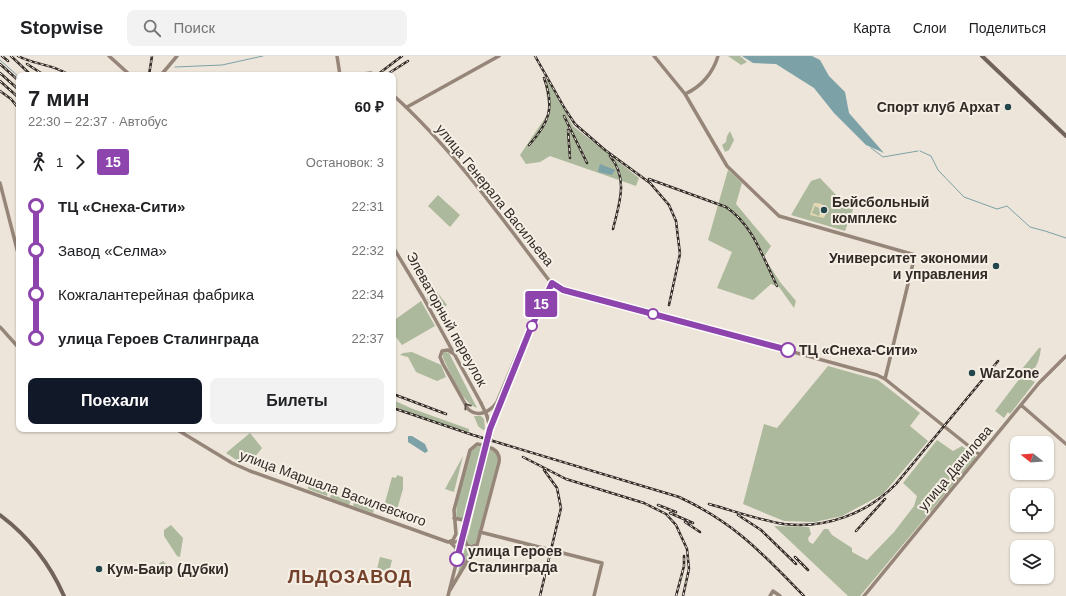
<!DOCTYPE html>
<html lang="ru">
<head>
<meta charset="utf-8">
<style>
	:root { --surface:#fff; --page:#f2f2f2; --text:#202124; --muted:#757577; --line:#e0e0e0; --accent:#111827 }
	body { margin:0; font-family:Arial,sans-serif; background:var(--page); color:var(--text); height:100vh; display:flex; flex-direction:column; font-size:15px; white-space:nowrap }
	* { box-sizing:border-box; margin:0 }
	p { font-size:13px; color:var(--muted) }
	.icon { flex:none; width:22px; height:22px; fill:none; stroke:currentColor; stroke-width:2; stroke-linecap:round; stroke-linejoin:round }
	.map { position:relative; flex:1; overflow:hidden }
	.panel { position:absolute; left:16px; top:16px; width:380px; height:360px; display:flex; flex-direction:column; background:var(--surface); border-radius:8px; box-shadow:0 1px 3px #0004 }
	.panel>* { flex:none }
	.badge { padding:0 8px; border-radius:3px; font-size:14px; line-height:26px }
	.needle { width:26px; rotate:287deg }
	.controls { position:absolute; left:1010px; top:380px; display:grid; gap:8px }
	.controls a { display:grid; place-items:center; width:44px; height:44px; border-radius:8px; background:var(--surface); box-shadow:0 1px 3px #0004; font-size:20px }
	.map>.badge { position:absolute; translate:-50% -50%; box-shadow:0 0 0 2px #fff }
	.legs { display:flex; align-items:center; gap:6px; height:44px; padding:0 12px; font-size:13px }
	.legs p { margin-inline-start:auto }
	.head { display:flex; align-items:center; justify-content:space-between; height:68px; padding:0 12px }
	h1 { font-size:22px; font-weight:700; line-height:30px }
	.button { display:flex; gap:8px; margin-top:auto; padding:8px 12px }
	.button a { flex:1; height:46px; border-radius:8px; background:var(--accent); color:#fff; font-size:16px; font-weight:700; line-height:46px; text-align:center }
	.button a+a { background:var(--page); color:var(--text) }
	ul { padding:0 12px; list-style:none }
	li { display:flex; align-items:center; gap:14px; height:44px; font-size:15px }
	li i { display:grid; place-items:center; width:6px; height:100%; margin:0 5px; background:currentColor }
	li i::after { content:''; width:10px; height:10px; margin:-5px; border:3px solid; border-radius:50%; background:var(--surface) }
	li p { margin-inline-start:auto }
	li:first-child i { background:linear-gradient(#0000 50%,currentColor 0) }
	li:last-child i { background:linear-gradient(currentColor 50%,#0000 0) }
	header { display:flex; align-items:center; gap:24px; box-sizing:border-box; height:56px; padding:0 20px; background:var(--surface); border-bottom:1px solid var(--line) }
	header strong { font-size:19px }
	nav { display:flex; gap:22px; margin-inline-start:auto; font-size:14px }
	.search { width:280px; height:36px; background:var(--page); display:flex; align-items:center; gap:10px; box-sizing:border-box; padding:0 14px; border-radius:8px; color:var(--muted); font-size:15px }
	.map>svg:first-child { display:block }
</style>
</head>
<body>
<header>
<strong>Stopwise</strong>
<div class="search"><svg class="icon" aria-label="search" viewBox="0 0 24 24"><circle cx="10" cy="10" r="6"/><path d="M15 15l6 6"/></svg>Поиск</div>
<nav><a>Карта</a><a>Слои</a><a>Поделиться</a></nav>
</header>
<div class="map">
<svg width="1066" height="540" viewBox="0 0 1066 540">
	<rect width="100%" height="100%" fill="#ede5d9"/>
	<path fill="#adb99c" d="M728,0H740L747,6L741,9Z
		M544,22L549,26L573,70L639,122L636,130L550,100L540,106L526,108L520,99L549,56Z
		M730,75L734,84L729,94L725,96L722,89L726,86L727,80Z
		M728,114L742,127L736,148L771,190L764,201L780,226L796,245L794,252L779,231L771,228L753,244L717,232L732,196L708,184Z
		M820,122L838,141L855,148L845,175L791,159L811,125Z
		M438,139L460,159L450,171L428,150Z
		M437,236L447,249L437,257L427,243Z
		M421,245L435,270L402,289L393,277V265Z
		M1039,292H1041C1040,300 1038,310 1032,315L1031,324L1035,326L1010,358L1008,356L1004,362L995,355L1024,317L1022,313Z
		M412,296L441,309L446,321L437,325L416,316L408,301L400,299L403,297Z
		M446,296L449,297L477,352C460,345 451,317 443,302V297Z
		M828,310L878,324L920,357L910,370L928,385L883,438L842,460L815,466L784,465L743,448L764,368L777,372Z
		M393,344L413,353L469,373V376L415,359L393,350Z
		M474,360H481L484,363L485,373L483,374L478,370Z
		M250,377L262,392L254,402L242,400L238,405L226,397Z
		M937,384L953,395L962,390L976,401L860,540H848L774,470L809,471L811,478L808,482L809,486L813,488L824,473H828L832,479L852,492V496L867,504L894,476L914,450L917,440L903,427Z
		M477,390L483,391L464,460L463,462H457C453,453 468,405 471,393Z
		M489,392L496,397L498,403L476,487L472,490L467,487V485Z
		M463,400L454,436L445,433Z
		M397,419L403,421V433L396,457L383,454L392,421L396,422Z
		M308,429L328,436L327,440L308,433Z
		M331,438L351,445L349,449L330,442Z
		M354,446L374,452L373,457L353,450Z
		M171,469L183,482L180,501L177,500L164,480V474Z
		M467,491L473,493L457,520L465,492Z
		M380,501L392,504L389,516L377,513Z
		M163,505L167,509L151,517L149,514Z"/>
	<path fill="#e4d8b4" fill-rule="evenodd" d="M814,147C824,146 829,153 824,162L810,159ZM815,150L821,153L819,160L812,157Z"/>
	<path fill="#7ca1a6" d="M742,0H812L820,4L829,20L845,36L849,57L884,97L866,89L834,57L814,32L776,8L753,7Z
		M600,108L615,114L612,119L598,116Z
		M408,380H412L425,388L428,395L425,397L408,386Z"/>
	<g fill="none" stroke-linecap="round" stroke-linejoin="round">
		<path stroke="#7ca1a6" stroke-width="1" d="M0,4L19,21
			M175,11L222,9L263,0
			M871,92L883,101L918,95
			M920,95L931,100L938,114L964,141L997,153L1007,150L1030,171L1045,175L1066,182"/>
		<path stroke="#968679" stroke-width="3.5" d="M109,0L130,19
			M337,0L340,19
			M654,0L685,38L727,110L779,160L915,199L885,323
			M161,19L177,0
			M355,19L371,17L372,19
			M685,38C701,31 713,17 718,0
			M393,39C452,92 500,160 548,223L556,231L877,319L885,323L980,399
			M407,51L499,0
			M0,127L19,201
			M393,191L423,241L481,347
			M0,271L19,292
			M527,283L552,227
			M454,298L448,294L442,295L440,301L443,308L468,353C478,362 490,356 497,346L519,294L527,282
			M1021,349L1066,388
			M487,360L490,372
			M176,373L232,407L250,415L448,486H457L464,479
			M490,373L523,290
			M454,462L463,464L469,453
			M467,474L465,485L467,489L471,491L476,489
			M480,476L602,507L594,540
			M448,486L453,484L456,478L454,454L470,394L477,388C488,390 501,393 499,406L477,489L450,534
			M451,487L456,492L457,499
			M448,540L485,392
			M770,540L773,535L780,540
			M864,540L1039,327L1066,300"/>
		<path stroke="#716359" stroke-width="4" d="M982,0L1066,80
			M0,459C28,480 50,508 64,540"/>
		<defs>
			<path id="rail" d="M2,0L8,5
				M11,0L31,19
				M18,0C34,9 54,8 69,19
				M535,0L565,53L575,68L605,94L650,127L669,149L676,165L680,198L669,249
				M0,8L19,25
				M27,8L44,19
				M0,17L19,34
				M149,19L152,0
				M377,19L402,0
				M386,19L408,5
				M0,25L19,42
				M0,35L11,43L19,53
				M564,60L587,107
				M568,74L570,102
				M529,89C549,67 555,52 544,22
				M610,100C629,123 619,148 613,173
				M649,123L726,151C753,169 763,202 777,230
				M393,338L446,358
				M393,352L473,379L679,441C735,467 762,497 804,540
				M523,401L566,423L644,447L666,458L676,469L687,493L689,513L683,540
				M709,448C734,455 759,464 784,468C825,473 867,458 896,428L998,305
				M658,449L676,456
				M670,457L693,467
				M738,459L761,474L796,508
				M685,466L700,476
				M856,475L885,443
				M795,501L808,514
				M540,540L561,452L557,432L544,414
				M676,540L684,510V500"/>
		</defs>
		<use href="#rail" stroke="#312a26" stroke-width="2.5"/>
		<use href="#rail" stroke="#f5efe5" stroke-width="1" stroke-dasharray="3" stroke-linecap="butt"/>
		<path stroke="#968679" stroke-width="3.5" d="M481,347L487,360
			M485,392L490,373"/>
	</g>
	<defs><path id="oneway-chevron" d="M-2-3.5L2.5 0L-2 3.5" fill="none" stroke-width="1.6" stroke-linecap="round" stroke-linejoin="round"/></defs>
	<use stroke="#4f463f" href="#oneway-chevron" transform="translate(467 350) rotate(-125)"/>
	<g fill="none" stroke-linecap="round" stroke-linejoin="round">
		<defs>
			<path id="line-1" d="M457,503L490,373L530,274L552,227L563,234L788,294"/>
		</defs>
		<use href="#line-1" stroke="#fff" stroke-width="9"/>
		<use href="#line-1" stroke="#8e44ad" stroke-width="6"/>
	</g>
	<g fill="#22464c" stroke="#f5efe5" stroke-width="1.5">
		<circle cx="1008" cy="51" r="4"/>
		<circle cx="824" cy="154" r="4"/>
		<circle cx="996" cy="210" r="4"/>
		<circle cx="972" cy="317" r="4"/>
		<circle cx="99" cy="513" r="4"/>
	</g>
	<g fill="#fff" stroke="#8e44ad" stroke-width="2">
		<circle cx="653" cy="258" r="5"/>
		<circle cx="532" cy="270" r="5"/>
		<circle cx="788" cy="294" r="7"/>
		<circle cx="457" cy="503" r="7"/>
	</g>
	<g text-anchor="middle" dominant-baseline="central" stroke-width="4" stroke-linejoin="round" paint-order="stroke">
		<g font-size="14" font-weight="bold" fill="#312a26" stroke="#f5efe5" text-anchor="start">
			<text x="1000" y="51" text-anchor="end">Спорт клуб Архат</text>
			<text x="832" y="146">Бейсбольный<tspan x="832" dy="16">комплекс</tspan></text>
			<text x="988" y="202" text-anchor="end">Университет экономии<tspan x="988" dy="16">и управления</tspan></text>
			<text x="980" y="317">WarZone</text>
			<text x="107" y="513">Кум-Баир (Дубки)</text>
		</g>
		<g font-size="14" fill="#312a26" stroke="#f5efe5">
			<text transform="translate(495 139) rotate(51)">улица Генерала Васильева</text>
			<text transform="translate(447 263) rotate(61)">Элеваторный переулок</text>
			<text transform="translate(955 412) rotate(-50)">улица Данилова</text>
			<text transform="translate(333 432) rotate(20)">улица Маршала Василевского</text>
		</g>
		<g font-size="14" font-weight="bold" fill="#312a26" stroke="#f5efe5" text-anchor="start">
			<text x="799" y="294">ТЦ «Снеха-Сити»</text>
			<text x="468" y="495">улица Героев<tspan x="468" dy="16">Сталинграда</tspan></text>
		</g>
		<g font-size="18" font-weight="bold" letter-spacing="1" fill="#74422b" stroke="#f5efe5">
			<text x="350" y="521">ЛЬДОЗАВОД</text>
		</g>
	</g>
</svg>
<div class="controls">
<a><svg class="needle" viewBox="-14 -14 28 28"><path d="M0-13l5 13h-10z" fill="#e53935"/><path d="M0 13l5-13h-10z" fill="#757577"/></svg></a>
<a><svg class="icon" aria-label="locate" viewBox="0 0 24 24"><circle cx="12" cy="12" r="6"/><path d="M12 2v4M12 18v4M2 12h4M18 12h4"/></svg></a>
<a><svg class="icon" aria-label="layers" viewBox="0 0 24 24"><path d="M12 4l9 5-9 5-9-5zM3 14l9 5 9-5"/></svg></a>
</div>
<b class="badge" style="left:541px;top:248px;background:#8e44ad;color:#fff">15</b>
<section class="panel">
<div class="head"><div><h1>7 мин</h1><p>22:30 – 22:37 · Автобус</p></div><b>60 ₽</b></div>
<div class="legs"><svg class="icon" aria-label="walk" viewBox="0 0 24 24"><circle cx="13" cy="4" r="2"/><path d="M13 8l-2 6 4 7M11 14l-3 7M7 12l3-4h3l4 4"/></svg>1<svg class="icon" aria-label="forward" viewBox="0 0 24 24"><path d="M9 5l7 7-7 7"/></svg><b class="badge" style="background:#8e44ad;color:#fff">15</b><p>Остановок: 3</p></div>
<ul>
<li><i style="color:#8e44ad"></i><b>ТЦ «Снеха-Сити»</b><p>22:31</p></li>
<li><i style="color:#8e44ad"></i><span>Завод «Селма»</span><p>22:32</p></li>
<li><i style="color:#8e44ad"></i><span>Кожгалантерейная фабрика</span><p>22:34</p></li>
<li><i style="color:#8e44ad"></i><b>улица Героев Сталинграда</b><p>22:37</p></li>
</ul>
<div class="button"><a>Поехали</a><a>Билеты</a></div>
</section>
</div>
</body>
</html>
